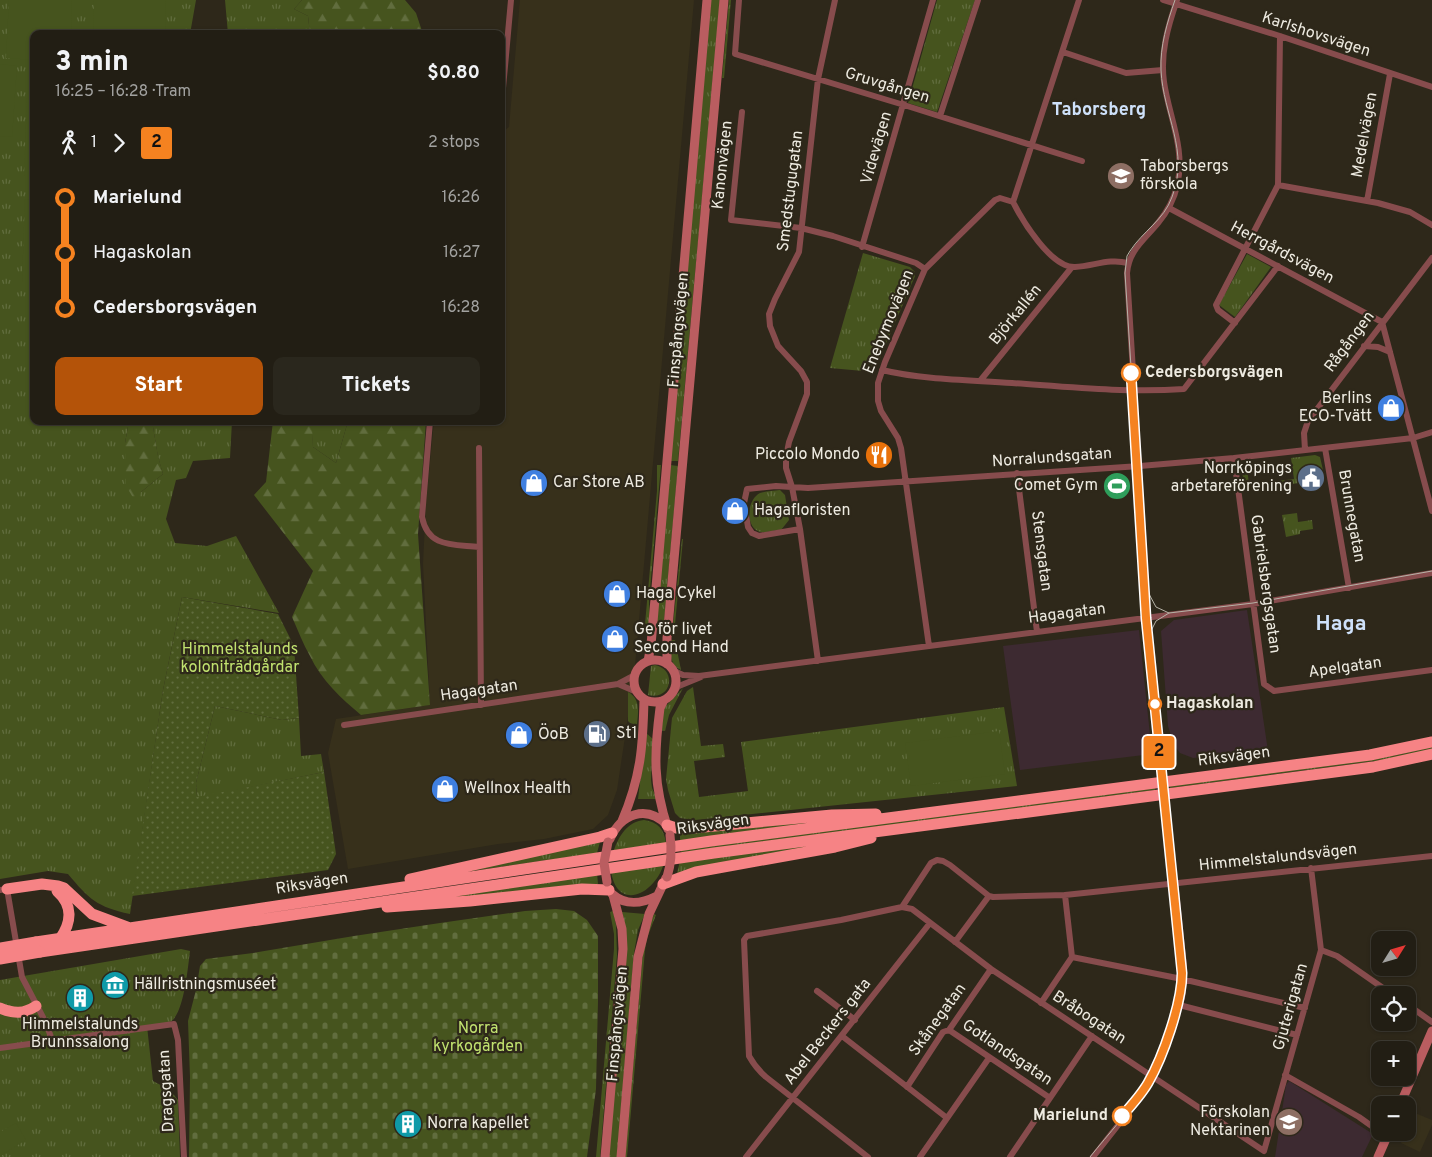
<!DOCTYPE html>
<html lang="en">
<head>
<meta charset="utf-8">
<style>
	:root { --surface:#221e14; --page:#2a271d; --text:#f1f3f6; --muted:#a2a2a0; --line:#3f3c34; --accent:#b45309 }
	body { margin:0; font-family:Overpass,sans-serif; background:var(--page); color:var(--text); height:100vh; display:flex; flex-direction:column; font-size:19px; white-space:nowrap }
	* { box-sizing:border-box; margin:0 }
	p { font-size:16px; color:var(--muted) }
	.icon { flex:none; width:28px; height:28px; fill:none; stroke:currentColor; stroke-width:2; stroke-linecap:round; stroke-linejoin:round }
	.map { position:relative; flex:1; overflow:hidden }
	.side { position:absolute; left:30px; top:30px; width:475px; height:395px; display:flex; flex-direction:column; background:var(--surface); border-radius:10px; box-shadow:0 1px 4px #0004,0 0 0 1px var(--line) }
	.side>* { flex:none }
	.badge { padding:0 10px; border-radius:4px; font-size:18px; line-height:32px }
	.needle { width:32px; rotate:53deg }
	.tools { position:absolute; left:1371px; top:931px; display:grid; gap:10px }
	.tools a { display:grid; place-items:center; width:45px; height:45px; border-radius:10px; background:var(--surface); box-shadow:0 1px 4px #0004,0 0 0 1px var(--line); font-size:25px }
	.map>.badge { position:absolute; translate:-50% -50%; box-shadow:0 0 0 2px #fff }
	.legs { display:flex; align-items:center; gap:8px; height:55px; padding:0 25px; font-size:16px }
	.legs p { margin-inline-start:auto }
	.headline { display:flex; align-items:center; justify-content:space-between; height:85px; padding:0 25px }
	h1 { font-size:28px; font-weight:800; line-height:38px }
	.button { display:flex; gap:10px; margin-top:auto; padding:10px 25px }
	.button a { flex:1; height:58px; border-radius:10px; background:var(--accent); color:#fff; font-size:20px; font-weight:800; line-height:58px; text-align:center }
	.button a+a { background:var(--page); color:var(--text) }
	ul { padding:0 25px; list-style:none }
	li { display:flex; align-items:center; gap:18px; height:55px; font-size:19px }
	li i { display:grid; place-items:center; width:8px; height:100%; margin:0 6px; background:currentColor }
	li i::after { content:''; width:12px; height:12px; margin:-6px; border:4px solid; border-radius:50%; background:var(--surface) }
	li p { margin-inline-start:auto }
	li:first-child i { background:linear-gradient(#0000 50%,currentColor 0) }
	li:last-child i { background:linear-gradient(currentColor 50%,#0000 0) }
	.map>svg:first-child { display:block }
</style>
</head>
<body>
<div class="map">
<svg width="1432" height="1157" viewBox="0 0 1432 1157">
	<defs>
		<pattern id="grass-tufts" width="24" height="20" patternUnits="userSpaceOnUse" patternTransform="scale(1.25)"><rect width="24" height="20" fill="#46541e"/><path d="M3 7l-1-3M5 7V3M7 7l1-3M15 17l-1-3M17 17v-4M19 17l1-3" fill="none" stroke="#616d3e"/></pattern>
		<pattern id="forest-firs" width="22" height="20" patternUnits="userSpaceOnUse" patternTransform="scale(1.25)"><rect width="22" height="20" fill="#46541e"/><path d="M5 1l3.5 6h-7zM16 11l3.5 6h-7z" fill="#616d3e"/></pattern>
		<pattern id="cemetery-stones" width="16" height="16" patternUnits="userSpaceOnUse" patternTransform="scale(1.25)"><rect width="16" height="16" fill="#46541e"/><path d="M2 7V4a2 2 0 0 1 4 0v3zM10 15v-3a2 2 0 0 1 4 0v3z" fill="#616d3e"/></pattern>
		<pattern id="garden-dots" width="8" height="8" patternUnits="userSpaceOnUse" patternTransform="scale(1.25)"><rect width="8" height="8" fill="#46541e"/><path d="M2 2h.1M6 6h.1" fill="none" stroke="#616d3e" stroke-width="1.8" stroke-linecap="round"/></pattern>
	</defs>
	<rect width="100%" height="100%" fill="#2e281a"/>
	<path fill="#37301b" d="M520,0H694L634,677L617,790L608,815L593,829L544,839L498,844L348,869L328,753L336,719L430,705L423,564L426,503L434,421H501V133L509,127Z
		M1415,1113L1432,1120V1125L1420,1152L1401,1143L1406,1133L1408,1132V1129Z"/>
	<path fill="#3d2a31" d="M1247,610L1268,751L1193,758L1180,753L1174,745L1168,726L1161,631L1174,620Z
		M1139,630L1152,754L1020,770L1003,646Z
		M1289,1081L1373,1134L1362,1157H1275L1286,1085Z"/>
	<path fill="url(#grass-tufts)" d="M0,0H196L190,34H34V421H129L125,443L141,492L163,474L158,457L152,421H232L230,458L193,461L186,478L176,480L166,519L175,543L207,546L236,536L279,613L182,597L163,690L130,914C97,907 89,899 68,874L48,871L0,879Z
		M225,0H302L294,9L308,16L310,34H228Z
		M711,0H720L678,461H670Z
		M729,0H731L724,78H722Z
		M937,0H975L937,112L908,103Z
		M863,253L910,267L915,272V276L874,372L830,368Z
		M1247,254L1271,267L1235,317L1219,305Z
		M311,421H348L336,463L313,447Z
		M1315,455L1320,457L1323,470L1305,473L1307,482L1245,490L1241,465L1243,463L1250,462V468H1247L1249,484L1294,479L1291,458Z
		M657,465H661L649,601L650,625L645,624L657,491Z
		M670,465L678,466L663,634L655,626Z
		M780,490L785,495L789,520L781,530C775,530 767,533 761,532C745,529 746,500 760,493C766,491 774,491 780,490Z
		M1297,513L1298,522L1312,520L1313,529L1300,531V534L1286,537L1282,515Z
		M682,539H683L674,635L672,634Z
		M671,640H675L681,670C669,665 670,651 671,640Z
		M655,665C678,670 671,701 648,695L651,666Z
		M693,687L701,746L723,744L725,757L694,761L699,797L748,791L741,742L1004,707L1017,786L695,820L680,818L675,813L668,790L666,779L672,718L687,691Z
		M683,688L669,715L665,731L660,730L664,708Z
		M628,692C641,699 638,712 637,725L630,723L628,721Z
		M215,706L282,720L299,718L301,756L321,754L324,772L197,798L196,783Z
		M646,733L653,739L651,780L652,788L657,799H638Z
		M1432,747V750L1398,758L1170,788L1169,786L1397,755Z
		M1155,788V790L681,853V849Z
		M850,817L680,841V832Z
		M644,820C658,822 664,829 666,843L614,850C619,836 627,822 644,820Z
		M852,839L695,869L677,873L680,861Z
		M600,842L597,853L409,880Z
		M664,863C655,895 617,912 611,871Z
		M597,873L598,884L412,902Z
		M613,911L616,925L617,955L600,1157H596L614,949V934L610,912Z
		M622,912L645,914L638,930L634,953L617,1157H608L624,920Z
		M654,914L656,915L647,938L645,950L627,1157H625L643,952L650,923Z
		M181,949L190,951C188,966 184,1015 170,1022C164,1025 154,1025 147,1026L153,1081L170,1090L178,1100L180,1157H0V980Z"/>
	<path fill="url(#forest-firs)" d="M302,0H405L416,13L423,34H310L308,16L294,9Z
		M129,421H152L158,456L163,474L141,492L137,504L126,486L125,443Z
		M273,421H312L313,447L336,463L348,421H426L418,534L430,705L361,715C342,699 321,680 310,656C303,644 298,630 292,617L313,571L254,495L266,482Z"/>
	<path fill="url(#cemetery-stones)" d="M556,909L574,911L587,920L598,936V1000L596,1089L587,1157H189L190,1077L188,1021L196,990L200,966L206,959L253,953L354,936L440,923L525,911Z"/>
	<path fill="url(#garden-dots)" d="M182,597L278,614L294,646L299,718L282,720L215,706L196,783L197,797L324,772L336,854L328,870L132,896L163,690Z"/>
	<path fill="#46541e" d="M9,0H72L71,34H34V60L6,58Z
		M94,0H166L165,34H93Z
		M0,64L17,66L12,137L0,136Z
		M27,98H34V176H24Z
		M25,199L34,200V283H22Z
		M999,731L1005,774L911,786L905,743Z
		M16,1123L26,1140L0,1156V1132Z"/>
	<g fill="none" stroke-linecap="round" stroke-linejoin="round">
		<path stroke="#874c4d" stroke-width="6" d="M739,0L735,54L904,105L1082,161
			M1163,0L1280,36L1432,87
			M1063,52L1126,73L1163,70
			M501,110L511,0
			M742,112L731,220L801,228L833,236L916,263L925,269
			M940,116L978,0
			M1278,185L1378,203L1410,212L1432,225
			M1367,201L1390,74
			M1013,202C1022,220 1051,268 1075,267C1094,266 1109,258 1128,263
			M1169,208L1382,322
			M862,247L933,0
			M1382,322L1432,511
			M1235,323L1218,310L1216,305L1278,185L1280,36
			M1364,346L1378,347L1390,352
			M882,370C924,380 969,380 1012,383C1069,387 1127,393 1184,389L1278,266
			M980,381L1072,267
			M430,421L422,517C428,548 453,544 479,547
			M479,448L481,705
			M1325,448L1349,588
			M1305,450L1304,433L1308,421L1432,258
			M1234,458L1264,684L1274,691L1432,670
			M1017,473L1037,632
			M800,529L759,536L752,533L748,527L744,503L747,489L776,486L808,488L1140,466L1234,458L1413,438L1432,432
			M1148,618L1127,273C1129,250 1144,240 1158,223C1167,212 1174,200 1177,186C1186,149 1169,117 1164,82C1160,53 1168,26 1177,0
			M929,646L901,448L898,438L881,411L878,401V383L885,362L925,269L995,200L1000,198L1013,202L1079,0
			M818,661L800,529L792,487L786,468V457L789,442L807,394V382L801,371L778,346L770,326L769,314L775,299L799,252L818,79L835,0
			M672,670L683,675L699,676L1253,604L1432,573
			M618,684L639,693
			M670,694L679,686L701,677
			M344,725L618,684L635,675
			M0,890L7,889L22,977L46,1023L52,1040
			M902,907L931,863L937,860L943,861L950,865L989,896L993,897L1065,895L1432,856
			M955,942L989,896
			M1321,950L1337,956L1393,995
			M1072,957L1182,979L1305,1008
			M817,991L855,1020
			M1041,1003L1072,957L1065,895
			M1179,1005L1297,1035
			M1408,1005L1432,1022
			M949,1030L1050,1098
			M842,1036L947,1118
			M0,1048L174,1024L178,1040L184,1157
			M1285,1075L1359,1117L1380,1132
			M907,1087L943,1032L949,1030L991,969
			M746,1157L930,923
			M868,1157L766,1077C759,1071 754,1065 749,1056L744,940L747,936L841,920L902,907L912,909L991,969L1264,1151L1321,950L1311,868
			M920,1157L989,1058
			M1010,1157L1092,1036
			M1093,1157L1141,1096L1153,1077L1182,998L1184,980V966L1175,882"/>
		<path stroke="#ba5d60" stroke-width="9" d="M634 681a21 21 0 1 1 42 0a21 21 0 1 1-42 0Z
			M648,661L651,645L707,0
			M667,664V638L724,0
			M664,700L660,708C654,754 653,784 668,829
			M622,821C641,777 643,746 644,699
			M610,839C621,814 646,804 667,825
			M612,894C626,906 641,904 657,896
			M1400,1105L1432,1031
			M605,1157L623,949L622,929L613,895
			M621,1157L638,957L649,914L666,878
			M1378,1157L1389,1132"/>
		<path stroke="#f68385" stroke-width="11" d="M667,825L676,828H693L832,815L876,814
			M410,879L600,837L612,833
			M663,884L696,872L835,847L871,838
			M7,889L42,884L58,886L64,888L92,914L127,927
			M57,891C73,905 72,922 60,939
			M387,907L470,901L582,889L609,890
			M36,942L711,841L1370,755L1432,742
			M40,952L714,853L1373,767L1432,754
			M0,1008C14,1014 24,1014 36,1006"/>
		<path stroke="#b6b3a7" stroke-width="1" d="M1149,594L1156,607L1169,613
			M1149,635L1156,621L1169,613L1253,603L1432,571
			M1090,1157C1109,1133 1131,1110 1147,1084C1162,1060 1179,1008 1182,979L1147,618L1125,273L1127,256L1130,251C1143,231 1164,220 1172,197C1190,151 1163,115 1161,70C1160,46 1167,23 1175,0"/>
		<path stroke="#ba5d60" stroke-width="9" d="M667,877C672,862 672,850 670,835
			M607,882L604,863L608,842"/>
		<path stroke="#f68385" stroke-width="11" d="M0,948L36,942
			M0,959L40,952"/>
	</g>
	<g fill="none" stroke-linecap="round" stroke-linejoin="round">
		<defs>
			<path id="line-1" d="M1122,1116C1131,1106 1141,1095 1148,1083C1163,1057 1182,1003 1182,973L1146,618L1131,373"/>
		</defs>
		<use href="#line-1" stroke="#fff" stroke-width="11"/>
		<use href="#line-1" stroke="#f58220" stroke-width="8"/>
	</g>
	<defs>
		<symbol id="school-disc" viewBox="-11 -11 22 22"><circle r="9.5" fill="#8d6e63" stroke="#2e281a"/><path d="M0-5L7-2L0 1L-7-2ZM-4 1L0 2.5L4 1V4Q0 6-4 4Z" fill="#fff"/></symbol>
		<symbol id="shop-disc" viewBox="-11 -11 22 22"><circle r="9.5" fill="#3f7fe0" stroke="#2e281a"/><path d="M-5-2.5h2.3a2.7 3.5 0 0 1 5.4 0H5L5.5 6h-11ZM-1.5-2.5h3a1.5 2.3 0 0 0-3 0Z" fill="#fff"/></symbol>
		<symbol id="restaurant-disc" viewBox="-11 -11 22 22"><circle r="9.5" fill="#e8710a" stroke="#2e281a"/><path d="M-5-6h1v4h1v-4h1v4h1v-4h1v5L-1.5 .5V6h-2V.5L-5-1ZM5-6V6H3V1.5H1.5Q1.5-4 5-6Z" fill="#fff"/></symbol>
		<symbol id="civic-disc" viewBox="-11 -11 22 22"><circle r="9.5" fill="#5c6f8a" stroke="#2e281a"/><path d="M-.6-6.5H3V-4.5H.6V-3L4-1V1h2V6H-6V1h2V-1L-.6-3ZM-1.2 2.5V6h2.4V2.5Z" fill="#fff"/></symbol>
		<symbol id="stadium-disc" viewBox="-11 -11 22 22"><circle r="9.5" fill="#2e9e5b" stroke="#2e281a"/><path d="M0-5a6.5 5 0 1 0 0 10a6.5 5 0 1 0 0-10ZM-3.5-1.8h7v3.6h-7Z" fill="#fff"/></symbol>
		<symbol id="fuel-disc" viewBox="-11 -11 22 22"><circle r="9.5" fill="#5c6f8a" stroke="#2e281a"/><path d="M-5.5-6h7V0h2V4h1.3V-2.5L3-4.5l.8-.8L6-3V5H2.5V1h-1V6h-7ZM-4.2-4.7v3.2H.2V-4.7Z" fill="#fff"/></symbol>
		<symbol id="museum-disc" viewBox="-11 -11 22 22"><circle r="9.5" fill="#0f9aa8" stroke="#2e281a"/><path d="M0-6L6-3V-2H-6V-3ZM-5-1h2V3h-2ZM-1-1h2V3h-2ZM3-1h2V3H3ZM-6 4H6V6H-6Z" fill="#fff"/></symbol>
		<symbol id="building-disc" viewBox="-11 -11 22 22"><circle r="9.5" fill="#0f9aa8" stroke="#2e281a"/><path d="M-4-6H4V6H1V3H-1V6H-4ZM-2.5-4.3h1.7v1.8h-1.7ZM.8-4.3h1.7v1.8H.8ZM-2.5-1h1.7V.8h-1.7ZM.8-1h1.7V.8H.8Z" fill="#fff"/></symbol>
	</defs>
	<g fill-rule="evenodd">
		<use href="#school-disc" x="1105" y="160" width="32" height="32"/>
		<use href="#shop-disc" x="1375" y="392" width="32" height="32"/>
		<use href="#restaurant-disc" x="863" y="439" width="32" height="32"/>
		<use href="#civic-disc" x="1295" y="462" width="32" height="32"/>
		<use href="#shop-disc" x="518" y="467" width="32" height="32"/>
		<use href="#stadium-disc" x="1101" y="470" width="32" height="32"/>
		<use href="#shop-disc" x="719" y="495" width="32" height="32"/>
		<use href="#shop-disc" x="601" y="578" width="32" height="32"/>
		<use href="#shop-disc" x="599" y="623" width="32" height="32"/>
		<use href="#fuel-disc" x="581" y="718" width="32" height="32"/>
		<use href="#shop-disc" x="503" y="719" width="32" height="32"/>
		<use href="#shop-disc" x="429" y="773" width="32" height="32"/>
		<use href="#museum-disc" x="99" y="969" width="32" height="32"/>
		<use href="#building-disc" x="64" y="982" width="32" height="32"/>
		<use href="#school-disc" x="1273" y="1106" width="32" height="32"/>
		<use href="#building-disc" x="392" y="1108" width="32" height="32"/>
	</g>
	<g fill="#fff" stroke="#f58220" stroke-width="2.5">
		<circle cx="1131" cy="373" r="9"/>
		<circle cx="1155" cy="704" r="6"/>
		<circle cx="1122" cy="1116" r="9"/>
	</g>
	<g text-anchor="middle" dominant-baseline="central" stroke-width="4.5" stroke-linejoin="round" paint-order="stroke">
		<g font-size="16" fill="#eeebe1" stroke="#2e281a">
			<text transform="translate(1316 35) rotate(18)">Karlshovsvägen</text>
			<text transform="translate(887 86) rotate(17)">Gruvgången</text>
			<text transform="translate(1365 135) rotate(-80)">Medelvägen</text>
			<text transform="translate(877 148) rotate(-74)">Videvägen</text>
			<text transform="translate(723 165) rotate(-84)">Kanonvägen</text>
			<text transform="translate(791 191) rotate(-83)">Smedstugugatan</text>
			<text transform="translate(1282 253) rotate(28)">Herrgårdsvägen</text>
			<text transform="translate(1016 315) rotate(-51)">Björkallén</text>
			<text transform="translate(889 322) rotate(-68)">Enebymovägen</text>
			<text transform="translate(679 330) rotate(-85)">Finspångsvägen</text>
			<text transform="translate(1350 342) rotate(-53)">Rågången</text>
			<text transform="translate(1052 458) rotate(-4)">Norralundsgatan</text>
			<text transform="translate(1351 516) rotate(80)">Brunnegatan</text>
			<text transform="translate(1041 551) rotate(83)">Stensgatan</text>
			<text transform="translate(1265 584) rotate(82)">Gabrielsbergsgatan</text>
			<text transform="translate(1067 614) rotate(-7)">Hagagatan</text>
			<text transform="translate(1345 668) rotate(-8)">Apelgatan</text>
			<text transform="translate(479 691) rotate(-8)">Hagagatan</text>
			<text transform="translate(1234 757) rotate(-7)">Riksvägen</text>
			<text transform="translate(713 825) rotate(-8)">Riksvägen</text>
			<text transform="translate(1278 858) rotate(-6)">Himmelstalundsvägen</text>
			<text transform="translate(312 884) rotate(-9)">Riksvägen</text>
			<text transform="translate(1291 1007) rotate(-74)">Gjuterigatan</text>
			<text transform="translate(1089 1018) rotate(33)">Bråbogatan</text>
			<text transform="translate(938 1020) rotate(-54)">Skånegatan</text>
			<text transform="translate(618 1024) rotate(-85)">Finspångsvägen</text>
			<text transform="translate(828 1032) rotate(-52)">Abel Beckers gata</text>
			<text transform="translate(1007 1053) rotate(34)">Gotlandsgatan</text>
			<text transform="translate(167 1091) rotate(-93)">Dragsgatan</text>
		</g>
		<g font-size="16" fill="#eeebe1" stroke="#2e281a" text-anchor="start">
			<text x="1140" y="167">Taborsbergs<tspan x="1140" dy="18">förskola</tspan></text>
			<text x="1372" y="399" text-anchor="end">Berlins<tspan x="1372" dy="18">ECO-Tvätt</tspan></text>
			<text x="860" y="455" text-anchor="end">Piccolo Mondo</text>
			<text x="1292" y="469" text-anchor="end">Norrköpings<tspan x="1292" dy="18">arbetareförening</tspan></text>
			<text x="553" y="483">Car Store AB</text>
			<text x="1098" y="486" text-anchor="end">Comet Gym</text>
			<text x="754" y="511">Hagafloristen</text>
			<text x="636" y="594">Haga Cykel</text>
			<text x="634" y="630">Ge för livet<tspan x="634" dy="18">Second Hand</tspan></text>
			<text x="616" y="734">St1</text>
			<text x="538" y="735">ÖoB</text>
			<text x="464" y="789">Wellnox Health</text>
			<text x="134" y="985">Hällristningsmuséet</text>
			<text x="80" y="1025" text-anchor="middle">Himmelstalunds<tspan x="80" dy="18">Brunnssalong</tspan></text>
			<text x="1270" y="1113" text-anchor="end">Förskolan<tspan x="1270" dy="18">Nektarinen</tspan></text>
			<text x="427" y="1124">Norra kapellet</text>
		</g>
		<g font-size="16" font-weight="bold" fill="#eeebe1" stroke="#2e281a" text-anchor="start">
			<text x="1145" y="373">Cedersborgsvägen</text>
			<text x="1166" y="704">Hagaskolan</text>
			<text x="1108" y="1116" text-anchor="end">Marielund</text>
		</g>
		<g font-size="16" fill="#c1e26f" stroke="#2e281a">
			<text x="240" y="650">Himmelstalunds<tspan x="240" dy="18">koloniträdgårdar</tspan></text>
			<text x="478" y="1029">Norra<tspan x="478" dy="18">kyrkogården</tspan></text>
		</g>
		<g font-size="18" font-weight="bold" fill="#cee1fa" stroke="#2e281a">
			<text x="1099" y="110">Taborsberg</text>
		</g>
		<g font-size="21" font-weight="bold" fill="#cee1fa" stroke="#2e281a">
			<text x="1341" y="624">Haga</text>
		</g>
	</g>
</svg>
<div class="tools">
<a><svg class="needle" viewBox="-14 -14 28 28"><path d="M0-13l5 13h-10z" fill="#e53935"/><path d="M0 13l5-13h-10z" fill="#a2a2a0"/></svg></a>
<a><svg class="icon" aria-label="locate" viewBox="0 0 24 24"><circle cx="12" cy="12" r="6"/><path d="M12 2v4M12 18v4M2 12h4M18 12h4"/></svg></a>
<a>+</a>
<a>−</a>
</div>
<b class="badge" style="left:1159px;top:752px;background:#f58220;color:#111">2</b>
<section class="side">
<div class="headline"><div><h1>3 min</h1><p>16:25 – 16:28 · Tram</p></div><b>$0.80</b></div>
<div class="legs"><svg class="icon" aria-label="walk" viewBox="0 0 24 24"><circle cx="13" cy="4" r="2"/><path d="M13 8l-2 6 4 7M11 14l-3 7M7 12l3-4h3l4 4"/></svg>1<svg class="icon" aria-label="forward" viewBox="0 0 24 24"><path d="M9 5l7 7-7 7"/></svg><b class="badge" style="background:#f58220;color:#111">2</b><p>2 stops</p></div>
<ul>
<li><i style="color:#f58220"></i><b>Marielund</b><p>16:26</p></li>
<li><i style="color:#f58220"></i><span>Hagaskolan</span><p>16:27</p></li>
<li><i style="color:#f58220"></i><b>Cedersborgsvägen</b><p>16:28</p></li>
</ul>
<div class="button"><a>Start</a><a>Tickets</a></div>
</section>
</div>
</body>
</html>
